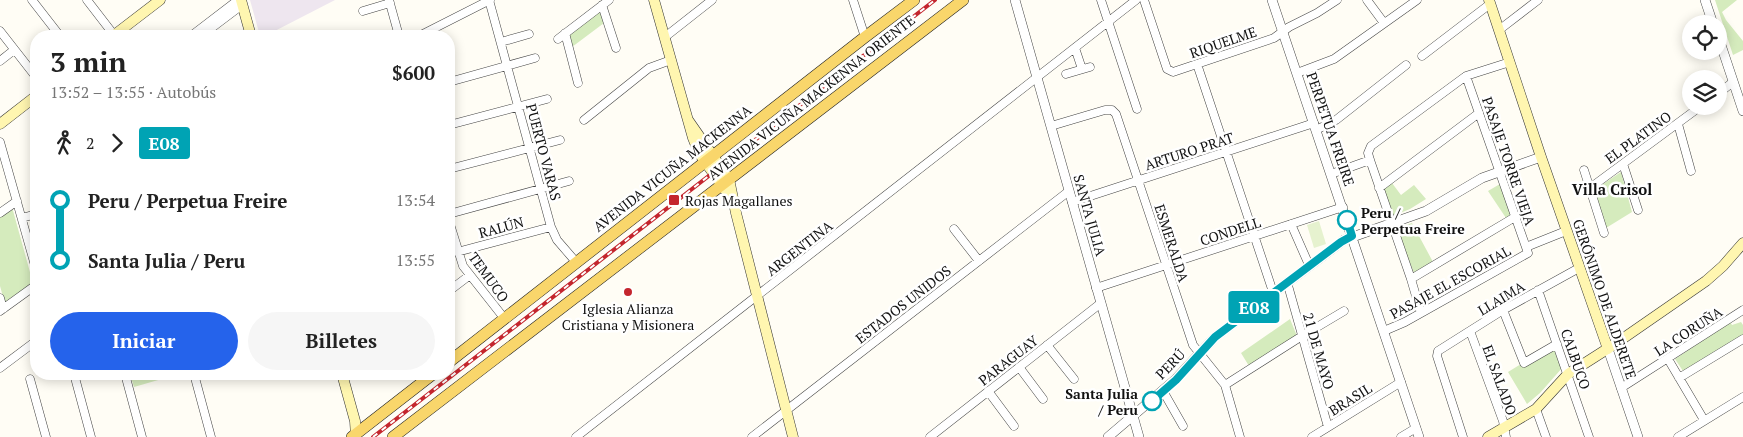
<!DOCTYPE html>
<html lang="es">
<head>
<meta charset="utf-8">
<style>
	:root { --surface:#fff; --page:#f6f6f6; --text:#222; --muted:#767676; --accent:#2563eb }
	body { margin:0; font-family:"PT Serif",serif; background:var(--page); color:var(--text); height:100vh; display:flex; flex-direction:column; font-size:19px; white-space:nowrap }
	* { box-sizing:border-box; margin:0 }
	p { font-size:16px; color:var(--muted) }
	.icon { flex:none; width:28px; height:28px; fill:none; stroke:currentColor; stroke-width:2; stroke-linecap:round; stroke-linejoin:round }
	.map { position:relative; flex:1; overflow:hidden }
	.details { position:absolute; left:30px; top:30px; width:425px; height:350px; display:flex; flex-direction:column; background:var(--surface); border-radius:20px; box-shadow:0 2px 12px #0003 }
	.details>* { flex:none }
	.badge { padding:0 10px; border-radius:4px; font-size:18px; line-height:32px }
	.fabs { position:absolute; left:1682px; top:15px; display:grid; gap:10px }
	.fabs a { display:grid; place-items:center; width:45px; height:45px; border-radius:50%; background:var(--surface); box-shadow:0 2px 12px #0003; font-size:25px }
	.map>.badge { position:absolute; translate:-50% -50%; box-shadow:0 0 0 2px #fff }
	.legs { display:flex; align-items:center; gap:8px; height:55px; padding:0 20px; font-size:16px }
	.legs p { margin-inline-start:auto }
	.head { display:flex; align-items:center; justify-content:space-between; height:85px; padding:0 20px }
	h1 { font-size:28px; font-weight:800; line-height:38px }
	.cta { display:flex; gap:10px; margin-top:auto; padding:10px 20px }
	.cta a { flex:1; height:58px; border-radius:30px; background:var(--accent); color:#fff; font-size:20px; font-weight:800; line-height:58px; text-align:center }
	.cta a+a { background:var(--page); color:var(--text) }
	ul { padding:0 20px; list-style:none }
	li { display:flex; align-items:center; gap:18px; height:60px; font-size:19px }
	li i { display:grid; place-items:center; width:8px; height:100%; margin:0 6px; background:currentColor }
	li i::after { content:''; width:12px; height:12px; margin:-6px; border:4px solid; border-radius:50%; background:var(--surface) }
	li p { margin-inline-start:auto }
	li:first-child i { background:linear-gradient(#0000 50%,currentColor 0) }
	li:last-child i { background:linear-gradient(currentColor 50%,#0000 0) }
	.map>svg:first-child { display:block }
</style>
</head>
<body>
<div class="map">
<svg width="1743" height="437" viewBox="0 0 1743 437">
	<rect width="100%" height="100%" fill="#fffdf5"/>
	<path fill="#eee6ef" d="M250,0H335L265,36H260Z"/>
	<path fill="#d5ebbd" d="M1715,0H1737L1722,12L1726,20L1743,41V50L1733,55Z
		M600,10L604,23L572,47L568,35Z
		M1621,172L1632,212L1606,228L1594,190Z
		M1392,183L1401,195L1414,185L1426,199L1410,209L1393,216L1382,189Z
		M1500,184L1512,215L1506,218L1488,191Z
		M12,207L33,283L5,304L0,286V216Z
		M1412,223L1433,262L1414,273L1396,228Z
		M1290,319L1297,336L1249,366L1241,353Z
		M1730,322L1732,325L1741,322L1743,325V335L1683,371L1675,359Z
		M1556,348L1563,367L1540,393L1527,404L1508,372L1521,364L1523,367Z
		M130,374H179L134,387Z"/>
	<path fill="#e6f2cf" d="M1319,221L1326,244L1314,248L1307,225Z"/>
	<g fill="none" stroke-linecap="round" stroke-linejoin="round">
		<defs>
			<path id="minor" d="M32,0L60,36
				M87,0L114,35
				M389,0L399,36
				M489,0L551,227L557,240L576,262
				M853,0L865,37
				M1101,0L1137,109
				M1144,0L1167,69L1173,72L1274,38L1289,27L1317,13L1337,0
				M1367,0L1384,23
				M602,5L616,48
				M363,11L390,3
				M1499,30L1538,0
				M0,31L36,77
				M565,33L578,83
				M191,36L238,0
				M201,36L242,5
				M419,36L490,0
				M665,37L712,0
				M558,39L609,0
				M501,42L529,34
				M1075,48L1082,69
				M1422,56L1490,4
				M0,61L14,50
				M1197,64L1273,292
				M1297,73L1334,59L1417,0
				M1066,74L1090,67
				M449,82L535,58
				M1719,93L1733,82
				M584,120L649,68L671,60
				M1678,124L1691,171
				M449,125L547,99
				M1051,126L1105,110H1112L1116,114L1193,345L1225,385L1240,437
				M1316,130L1336,120L1406,65
				M0,142L36,269
				M1623,164L1638,210
				M449,169L560,140
				M1584,170L1604,233
				M1331,174L1370,160
				M1379,188L1479,113
				M1590,188L1701,106
				M1072,202L1314,123
				M0,213L17,201
				M449,214L569,181
				M22,218L36,214
				M449,221L463,266L504,318
				M1291,224L1309,265
				M954,229L979,261
				M1526,247L1566,231
				M457,252L551,227
				M1411,279L1515,217
				M1287,282L1328,427
				M1096,288L1343,207
				M1538,290L1589,437
				M449,291L470,275
				M0,298L3,309
				M1503,310L1524,363L1557,344
				M0,311L36,285
				M1421,313L1411,279L1370,160L1368,153L1371,146L1466,76L1510,62
				M1384,331L1405,322L1528,253L1466,76
				M1470,331L1503,421L1506,437
				M1047,345L1074,379
				M1668,359L1704,420
				M1019,367L1043,399
				M0,368L36,341
				M74,374L91,437
				M125,374L142,437
				M194,374L211,437
				M1679,378L1743,339
				M30,379L46,437
				M1225,385L1302,336L1344,311
				M1621,388L1743,310
				M988,391L1014,426
				M1163,391L1183,426
				M1536,409L1546,437
				M576,437L1136,0
				M752,437L1069,191
				M930,437L1101,303
				M1312,437L1401,382
				M1401,437L1416,428
				M1463,437L1437,356L1438,351L1503,310L1579,268
				M1678,437L1743,397"/>
			<path id="tertiary" d="M1015,0L1139,437
				M1272,0L1419,437
				M1705,0L1713,24
				M1719,39L1743,111
				M1608,349L1638,437
				M1108,437L1176,379L1215,337L1344,240L1426,211L1482,178L1541,157"/>
			<path id="secondary" d="M241,0L251,36
				M654,0L693,138L699,153L726,191
				M1489,0L1541,157L1608,349
				M113,36L160,0
				M688,120L729,179L736,213L793,437
				M0,124L36,96
				M342,374L355,421L356,437
				M1488,437L1536,409L1568,374L1615,344L1706,281L1723,266L1743,243"/>
			<path id="primary" d="M449,362L865,37L914,0
				M352,437L433,374
				M393,437L963,0"/>
		</defs>
		<use href="#minor" stroke="#444" stroke-width="9"/>
		<use href="#tertiary" stroke="#444" stroke-width="10"/>
		<use href="#secondary" stroke="#333" stroke-width="11"/>
		<use href="#primary" stroke="#222" stroke-width="12"/>
		<use href="#minor" stroke="#fff" stroke-width="8"/>
		<use href="#tertiary" stroke="#fff" stroke-width="9"/>
		<use href="#secondary" stroke="#fff6b0" stroke-width="10"/>
		<use href="#primary" stroke="#f9d66b" stroke-width="11"/>
		<defs>
			<path id="rail" d="M373,437L935,0"/>
		</defs>
		<use href="#rail" stroke="#c4262e" stroke-width="4"/>
		<use href="#rail" stroke="#fff" stroke-width="2" stroke-dasharray="5.5" stroke-linecap="butt"/>
	</g>
	<g fill="none" stroke-linecap="round" stroke-linejoin="round">
		<defs>
			<path id="line-1" d="M1152,401L1176,380L1215,337L1341,242L1352,236L1347,220"/>
		</defs>
		<use href="#line-1" stroke="#fff" stroke-width="11"/>
		<use href="#line-1" stroke="#00a3b4" stroke-width="8"/>
	</g>
	<g fill="#c4262e" stroke="#fff" stroke-width="2">
		<rect x="668" y="194" width="12" height="12" rx="2.5"/>
		<circle cx="628" cy="292" r="5"/>
	</g>
	<g fill="#fff" stroke="#00a3b4" stroke-width="2.5">
		<circle cx="1347" cy="220" r="9"/>
		<circle cx="1152" cy="401" r="9"/>
	</g>
	<g text-anchor="middle" dominant-baseline="central" stroke-width="5" stroke-linejoin="round" paint-order="stroke">
		<g font-size="14" fill="#111" stroke="#fff">
			<text transform="translate(1223 42) rotate(-19)">RIQUELME</text>
			<text transform="translate(811 97) rotate(-38)">AVENIDA VICUÑA MACKENNA ORIENTE</text>
			<text transform="translate(1331 129) rotate(71)">PERPETUA FREIRE</text>
			<text transform="translate(1638 137) rotate(-36)">EL PLATINO</text>
			<text transform="translate(1189 151) rotate(-18)">ARTURO PRAT</text>
			<text transform="translate(544 152) rotate(75)">PUERTO VARAS</text>
			<text transform="translate(1509 161) rotate(71)">PASAJE TORRE VIEJA</text>
			<text transform="translate(672 168) rotate(-38)">AVENIDA VICUÑA MACKENNA</text>
			<text transform="translate(1090 215) rotate(74)">SANTA JULIA</text>
			<text transform="translate(501 227) rotate(-15)">RALÚN</text>
			<text transform="translate(1230 231) rotate(-18)">CONDELL</text>
			<text transform="translate(1172 243) rotate(72)">ESMERALDA</text>
			<text transform="translate(799 248) rotate(-38)">ARGENTINA</text>
			<text transform="translate(489 277) rotate(54)">TEMUCO</text>
			<text transform="translate(1450 282) rotate(-29)">PASAJE EL ESCORIAL</text>
			<text transform="translate(1501 298) rotate(-31)">LLAIMA</text>
			<text transform="translate(1605 299) rotate(71)">GERÓNIMO DE ALDERETE</text>
			<text transform="translate(903 304) rotate(-38)">ESTADOS UNIDOS</text>
			<text transform="translate(1688 331) rotate(-33)">LA CORUÑA</text>
			<text transform="translate(1319 351) rotate(74)">21 DE MAYO</text>
			<text transform="translate(1576 359) rotate(71)">CALBUCO</text>
			<text transform="translate(1008 360) rotate(-38)">PARAGUAY</text>
			<text transform="translate(1170 364) rotate(-46)">PERÚ</text>
			<text transform="translate(1500 380) rotate(70)">EL SALADO</text>
			<text transform="translate(1350 399) rotate(-32)">BRASIL</text>
		</g>
		<g font-size="14" fill="#111" stroke="#fff" text-anchor="start">
			<text x="685" y="200">Rojas Magallanes</text>
			<text x="628" y="308" text-anchor="middle">Iglesia Alianza<tspan x="628" dy="16">Cristiana y Misionera</tspan></text>
		</g>
		<g font-size="14" font-weight="bold" fill="#111" stroke="#fff" text-anchor="start">
			<text x="1361" y="212">Peru /<tspan x="1361" dy="16">Perpetua Freire</tspan></text>
			<text x="1138" y="393" text-anchor="end">Santa Julia<tspan x="1138" dy="16">/ Peru</tspan></text>
		</g>
		<g font-size="15" font-weight="bold" fill="#111" stroke="#fff">
			<text x="1612" y="189">Villa Crisol</text>
		</g>
	</g>
</svg>
<div class="fabs">
<a><svg class="icon" aria-label="locate" viewBox="0 0 24 24"><circle cx="12" cy="12" r="6"/><path d="M12 2v4M12 18v4M2 12h4M18 12h4"/></svg></a>
<a><svg class="icon" aria-label="layers" viewBox="0 0 24 24"><path d="M12 4l9 5-9 5-9-5zM3 14l9 5 9-5"/></svg></a>
</div>
<b class="badge" style="left:1254px;top:307px;background:#00a3b4;color:#fff">E08</b>
<section class="details">
<div class="head"><div><h1>3 min</h1><p>13:52 – 13:55 · Autobús</p></div><b>$600</b></div>
<div class="legs"><svg class="icon" aria-label="walk" viewBox="0 0 24 24"><circle cx="13" cy="4" r="2"/><path d="M13 8l-2 6 4 7M11 14l-3 7M7 12l3-4h3l4 4"/></svg>2<svg class="icon" aria-label="forward" viewBox="0 0 24 24"><path d="M9 5l7 7-7 7"/></svg><b class="badge" style="background:#00a3b4;color:#fff">E08</b></div>
<ul>
<li><i style="color:#00a3b4"></i><b>Peru / Perpetua Freire</b><p>13:54</p></li>
<li><i style="color:#00a3b4"></i><b>Santa Julia / Peru</b><p>13:55</p></li>
</ul>
<div class="cta"><a>Iniciar</a><a>Billetes</a></div>
</section>
</div>
</body>
</html>
